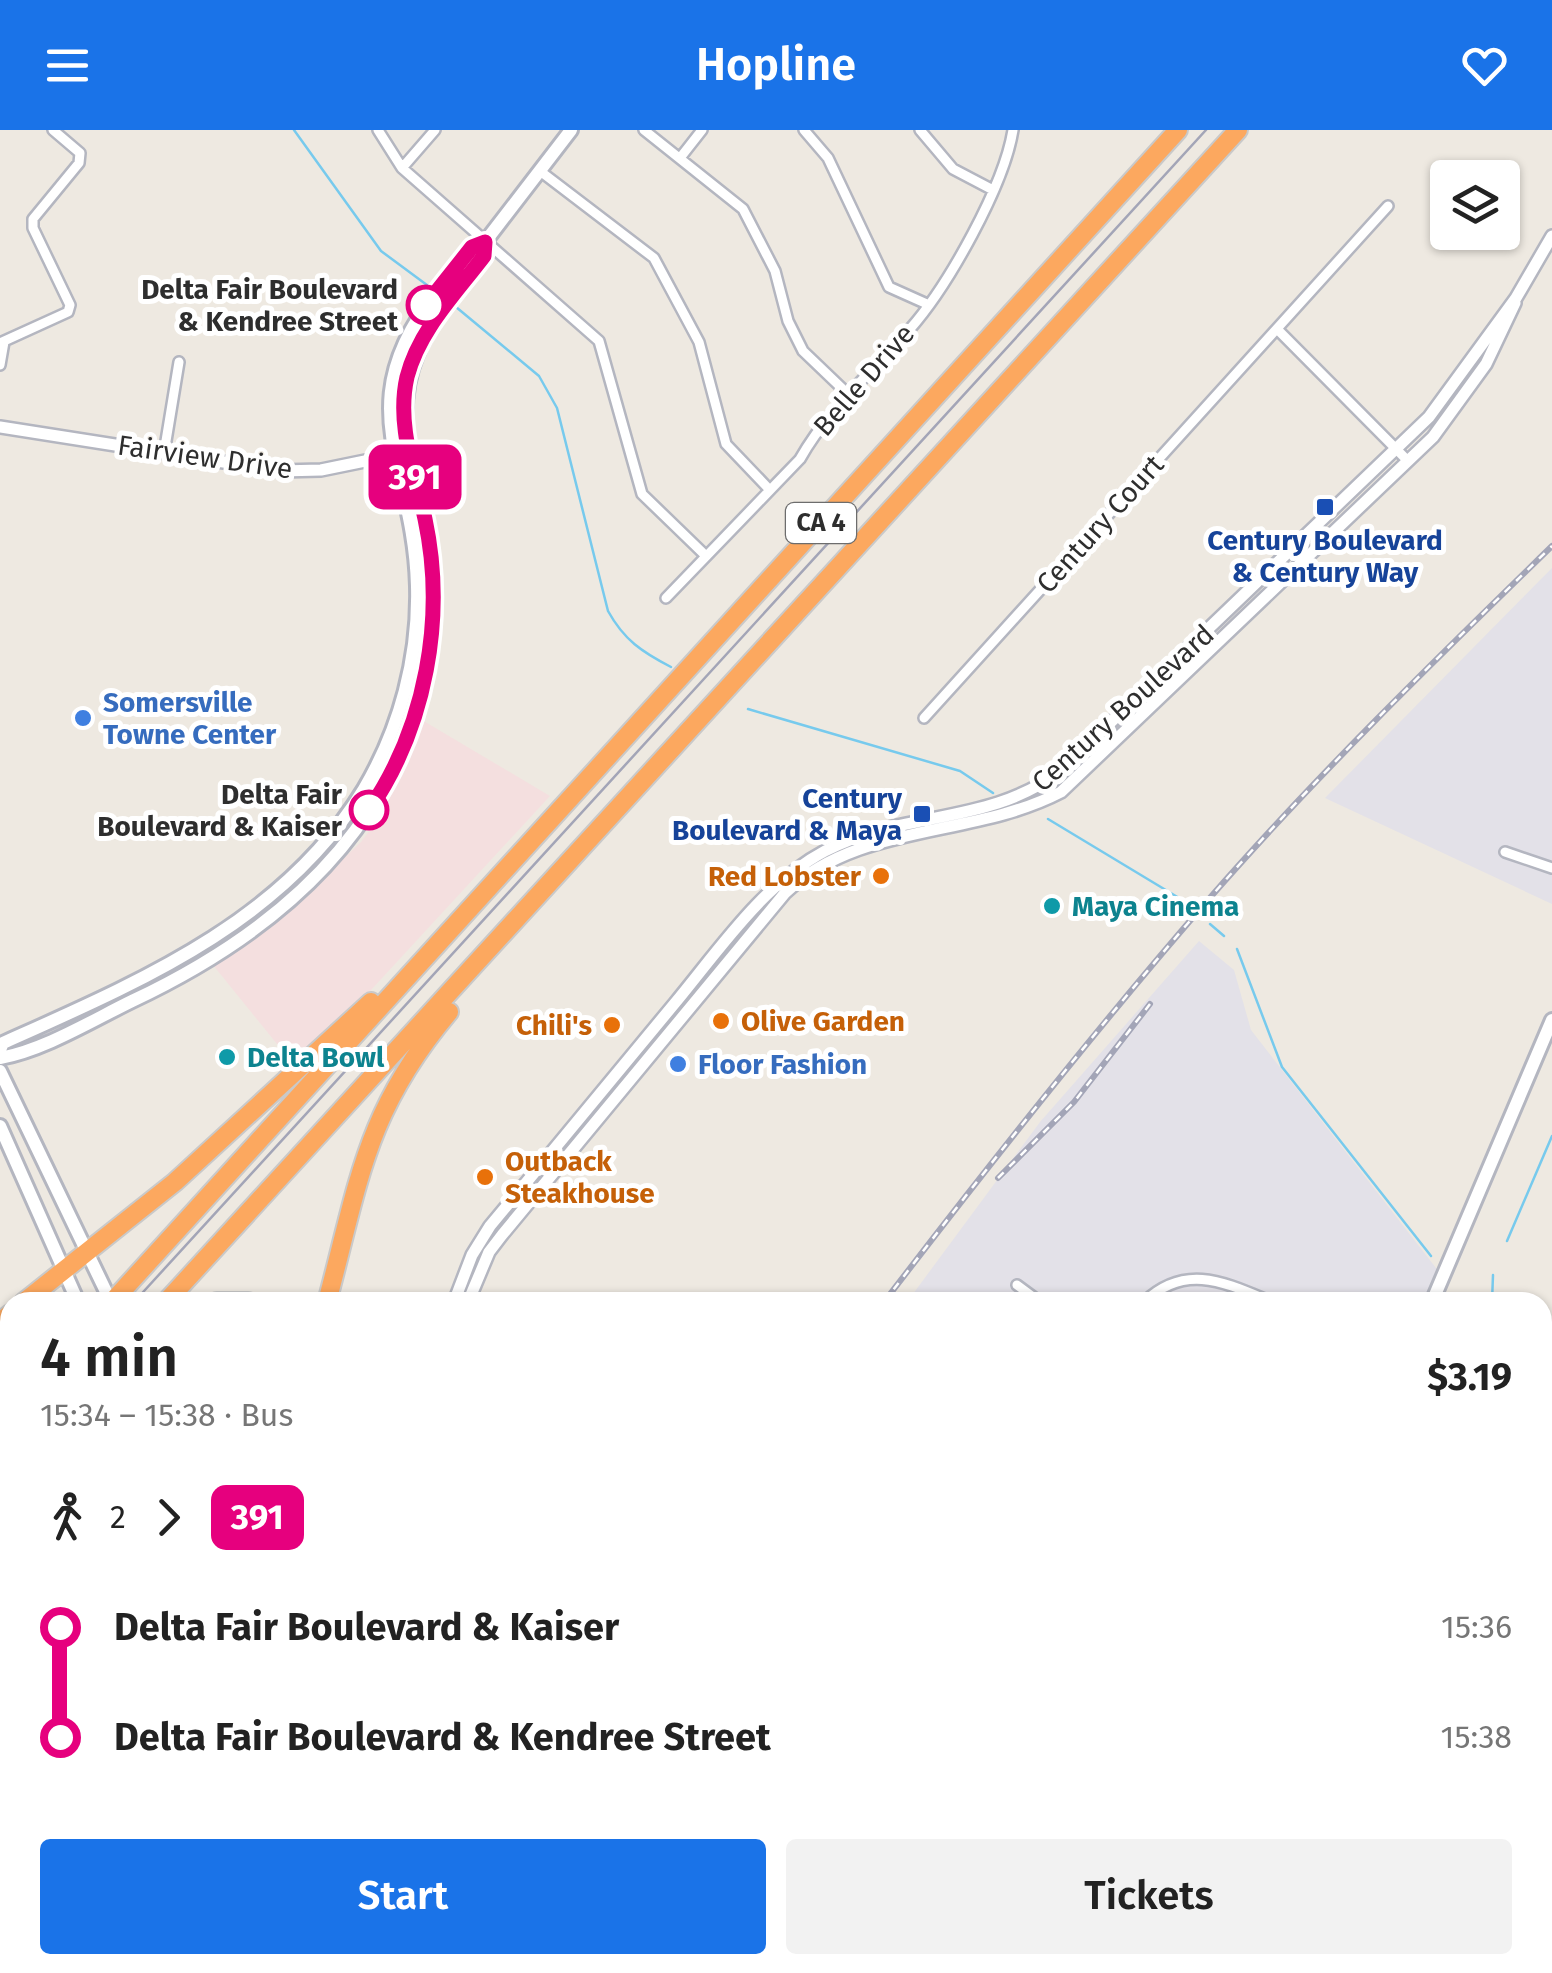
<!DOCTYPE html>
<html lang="en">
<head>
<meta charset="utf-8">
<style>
	:root { --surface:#fff; --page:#f2f2f2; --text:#222; --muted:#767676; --accent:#1a73e8 }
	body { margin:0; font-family:"Fira Sans",sans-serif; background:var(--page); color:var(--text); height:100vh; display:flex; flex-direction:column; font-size:38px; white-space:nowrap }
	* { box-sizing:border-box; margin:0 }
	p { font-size:32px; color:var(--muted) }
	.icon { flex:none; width:55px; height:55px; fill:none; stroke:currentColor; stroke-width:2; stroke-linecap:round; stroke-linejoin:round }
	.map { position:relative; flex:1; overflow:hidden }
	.panel { position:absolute; left:0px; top:1162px; width:1552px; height:682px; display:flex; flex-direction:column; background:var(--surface); border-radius:30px 30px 0 0; box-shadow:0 2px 8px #0004 }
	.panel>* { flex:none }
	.badge { padding:0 20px; border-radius:15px; font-size:35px; line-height:65px }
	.controls { position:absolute; left:1430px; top:30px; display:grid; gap:20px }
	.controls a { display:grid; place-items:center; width:90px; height:90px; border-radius:10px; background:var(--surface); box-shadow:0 2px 8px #0004; font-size:50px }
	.map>.badge { position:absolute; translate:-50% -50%; box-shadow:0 0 0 5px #fff }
	.legs { display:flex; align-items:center; gap:15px; height:110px; padding:0 40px; font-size:32px }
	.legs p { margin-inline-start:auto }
	.overview { display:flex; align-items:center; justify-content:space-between; height:170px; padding:0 40px }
	h1 { font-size:55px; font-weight:600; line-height:75px }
	.action { display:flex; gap:20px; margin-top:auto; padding:20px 40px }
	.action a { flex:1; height:115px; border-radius:10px; background:var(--accent); color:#fff; font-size:40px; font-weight:600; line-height:115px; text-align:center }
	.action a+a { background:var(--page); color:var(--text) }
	ul { padding:0 40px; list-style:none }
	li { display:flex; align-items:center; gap:35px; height:110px; font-size:38px }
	li i { display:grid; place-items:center; width:15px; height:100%; margin:0 12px; background:currentColor }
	li i::after { content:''; width:25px; height:25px; margin:-12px; border:8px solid; border-radius:50%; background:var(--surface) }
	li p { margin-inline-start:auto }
	li:first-child i { background:linear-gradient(#0000 50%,currentColor 0) }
	li:last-child i { background:linear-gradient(currentColor 50%,#0000 0) }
	header { display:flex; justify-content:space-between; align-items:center; height:130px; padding:0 40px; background:var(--accent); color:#fff; font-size:45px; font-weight:600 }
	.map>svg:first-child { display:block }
</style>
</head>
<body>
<header><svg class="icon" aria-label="menu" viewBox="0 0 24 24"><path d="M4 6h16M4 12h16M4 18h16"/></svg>Hopline<svg class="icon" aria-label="heart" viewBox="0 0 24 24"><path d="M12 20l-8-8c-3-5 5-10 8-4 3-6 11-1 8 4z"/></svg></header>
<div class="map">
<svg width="1552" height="1843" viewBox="0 0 1552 1843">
	<rect width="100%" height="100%" fill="#eee9e1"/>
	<path fill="#e3e1e8" d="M1552,438V774L1325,668Z
		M1199,811L1234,840L1251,900L1443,1147L1432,1172H907L1040,992Z
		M684,1835H1146L1143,1843H694Z"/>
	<path fill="#f4dfdf" d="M422,590L550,666L348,885L294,935L213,835L274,795L361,712L376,692Z"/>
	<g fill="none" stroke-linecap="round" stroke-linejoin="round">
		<path stroke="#77caed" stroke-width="2.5" d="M294,0L381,121L431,158
			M456,177L539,246L557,278L608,481C624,510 642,522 671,537
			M748,579L960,641L993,663
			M1048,689L1184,771
			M1210,794L1224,806
			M1237,819L1282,937L1431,1126
			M1507,1111L1552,1006
			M1468,1172H1469
			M1492,1172L1493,1145
			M1542,1292L1552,1310"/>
		<defs>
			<path id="minor" d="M378,0L402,38L599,211L642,364L705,425
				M644,0L743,79L775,141L788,191L803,221L850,266
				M804,0L828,28L889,157L927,174
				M920,0L953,39L993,60
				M680,28L702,0
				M402,38L435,0
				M540,41L654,128L699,212L726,314L768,358
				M1277,199L1407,330
				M0,213L68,182L70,175L33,98V89L79,33L80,23L53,0
				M0,235L4,212
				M164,323L179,232
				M666,468L800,329C828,279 873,241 910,199C948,156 1004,56 1013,0
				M924,588L1388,76
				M1505,722L1552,738
				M1017,1155L1040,1172
				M1144,1172C1186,1132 1226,1153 1272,1172
				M0,1541L10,1530
				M1542,1543L1552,1551
				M0,1735L10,1743
				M0,1834L10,1819
				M130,1835L141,1843
				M632,1843L633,1835"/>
			<path id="tertiary" d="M0,297L281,341L321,340L409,322L414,343
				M454,1172L472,1125L490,1096C552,1022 614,947 675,873C719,820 763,754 825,721C900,681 991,695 1060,641L1429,287L1516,168L1552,106
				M468,1172L489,1122L502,1105L785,763C860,692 973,708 1061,662L1433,307L1486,234L1515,173
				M158,1843L164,1835"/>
			<path id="secondary" d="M409,322C393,231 433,193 484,126L485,112
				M0,920L3,913C139,852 283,792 364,659C400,598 419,527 417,456C414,332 346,276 438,160C452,142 464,120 485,112L571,0
				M0,928C44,920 91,891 132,871C359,764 474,595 414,343
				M0,941L111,1172
				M0,996L78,1172
				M1432,1172L1552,890
				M393,1835L398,1843
				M411,1835L416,1843
				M1143,1843L1146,1835"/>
			<path id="motorway" d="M24,1172L175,1052L371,872
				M112,1172L1178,0
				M166,1172L1238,0
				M217,1172H248
				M327,1172C359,1052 365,982 449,882
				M0,1192L10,1184
				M0,1294L10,1284
				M0,1357L10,1345"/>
		</defs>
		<use href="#minor" stroke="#b4b6c0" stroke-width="14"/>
		<use href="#tertiary" stroke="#b4b6c0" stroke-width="16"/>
		<use href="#secondary" stroke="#b4b6c0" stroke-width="18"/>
		<use href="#motorway" stroke="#c9c9c9" stroke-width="22"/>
		<use href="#minor" stroke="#fff" stroke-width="9"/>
		<use href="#tertiary" stroke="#fff" stroke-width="11"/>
		<use href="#secondary" stroke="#fff" stroke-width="12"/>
		<use href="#motorway" stroke="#fca85f" stroke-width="18"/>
		<path stroke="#a3a5b7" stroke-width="2.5" d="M134,1172L1206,0
			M0,1328L10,1317"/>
		<defs>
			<path id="rail" d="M998,1048L1074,972L1150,874
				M884,1172C988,1036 1095,900 1208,770C1316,646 1434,531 1552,416
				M361,1843L367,1835"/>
		</defs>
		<use href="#rail" stroke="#a3a5b7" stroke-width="6"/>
		<use href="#rail" stroke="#fff" stroke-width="2.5" stroke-dasharray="8" stroke-linecap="butt"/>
	</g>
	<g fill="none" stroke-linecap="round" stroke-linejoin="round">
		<defs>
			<path id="line-1" d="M369,680C426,597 446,487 425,389C415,342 396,295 407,247C419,200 456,163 484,126L485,112L472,117L426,175"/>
		</defs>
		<use href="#line-1" stroke="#fff" stroke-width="22"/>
		<use href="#line-1" stroke="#e6007e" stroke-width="15"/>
	</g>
	<g fill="#fff" stroke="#e6007e" stroke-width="5">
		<circle cx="426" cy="175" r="18"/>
		<circle cx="369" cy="680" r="18"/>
	</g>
	<g fill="#1a4fb4" stroke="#fff" stroke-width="4">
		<rect x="1315" y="367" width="20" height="20" rx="5"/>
		<rect x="912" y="674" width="20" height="20" rx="5"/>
	</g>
	<g fill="#3f7fe0" stroke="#fff" stroke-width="4">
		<circle cx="83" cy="588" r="10"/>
		<circle cx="678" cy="934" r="10"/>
	</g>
	<g fill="#e8710a" stroke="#fff" stroke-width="4">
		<circle cx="881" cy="746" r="10"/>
		<circle cx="721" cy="891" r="10"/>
		<circle cx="612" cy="895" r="10"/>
		<circle cx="485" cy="1047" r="10"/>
	</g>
	<g fill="#0f9aa8" stroke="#fff" stroke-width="4">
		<circle cx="1052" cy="776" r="10"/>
		<circle cx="227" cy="927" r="10"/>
	</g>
	<g text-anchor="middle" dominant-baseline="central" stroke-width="10" stroke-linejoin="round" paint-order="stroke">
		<rect fill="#fff" stroke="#6d6d6d" stroke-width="2.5" x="786" y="373" width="70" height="40" rx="8"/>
		<g font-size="25" font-weight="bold" fill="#2e2e2e">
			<text x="821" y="393">CA 4</text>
		</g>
		<g font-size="28" font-weight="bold" fill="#2e2e2e" stroke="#fff" text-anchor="end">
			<text x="398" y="159">Delta Fair Boulevard<tspan x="398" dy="32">&amp; Kendree Street</tspan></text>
			<text x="342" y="664">Delta Fair<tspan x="342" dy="32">Boulevard &amp; Kaiser</tspan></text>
		</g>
		<g font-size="28" fill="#2e2e2e" stroke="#fff">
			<text transform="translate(864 250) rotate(-49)">Belle Drive</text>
			<text transform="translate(205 327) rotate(8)">Fairview Drive</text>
			<text transform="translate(1100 394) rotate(-48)">Century Court</text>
			<text transform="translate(1123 578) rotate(-42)">Century Boulevard</text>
		</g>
		<g font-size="28" font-weight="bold" fill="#164399" stroke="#fff">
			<text x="1325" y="410">Century Boulevard<tspan x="1325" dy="32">&amp; Century Way</tspan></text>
			<text x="902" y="668" text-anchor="end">Century<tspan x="902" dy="32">Boulevard &amp; Maya</tspan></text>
		</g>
		<g font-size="28" font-weight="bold" fill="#366cbe" stroke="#fff" text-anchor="start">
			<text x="103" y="572">Somersville<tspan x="103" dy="32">Towne Center</tspan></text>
			<text x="698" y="934">Floor Fashion</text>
		</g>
		<g font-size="28" font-weight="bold" fill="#c56008" stroke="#fff" text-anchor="end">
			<text x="861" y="746">Red Lobster</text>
			<text x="741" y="891" text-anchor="start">Olive Garden</text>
			<text x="592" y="895">Chili's</text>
			<text x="505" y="1031" text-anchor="start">Outback<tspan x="505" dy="32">Steakhouse</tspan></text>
		</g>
		<g font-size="28" font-weight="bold" fill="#0d838f" stroke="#fff" text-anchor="start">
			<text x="1072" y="776">Maya Cinema</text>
			<text x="247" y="927">Delta Bowl</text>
		</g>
	</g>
</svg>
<div class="controls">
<a><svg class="icon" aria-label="layers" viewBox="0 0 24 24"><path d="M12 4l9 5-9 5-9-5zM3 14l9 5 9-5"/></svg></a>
</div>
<b class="badge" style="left:415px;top:347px;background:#e6007e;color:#fff">391</b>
<section class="panel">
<div class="overview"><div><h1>4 min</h1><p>15:34 – 15:38 · Bus</p></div><b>$3.19</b></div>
<div class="legs"><svg class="icon" aria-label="walk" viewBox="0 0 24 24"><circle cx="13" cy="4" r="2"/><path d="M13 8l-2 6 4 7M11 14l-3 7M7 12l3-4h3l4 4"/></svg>2<svg class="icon" aria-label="forward" viewBox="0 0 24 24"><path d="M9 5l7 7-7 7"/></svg><b class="badge" style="background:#e6007e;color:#fff">391</b></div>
<ul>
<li><i style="color:#e6007e"></i><b>Delta Fair Boulevard &amp; Kaiser</b><p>15:36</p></li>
<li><i style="color:#e6007e"></i><b>Delta Fair Boulevard &amp; Kendree Street</b><p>15:38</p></li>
</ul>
<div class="action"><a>Start</a><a>Tickets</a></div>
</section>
</div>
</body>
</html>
